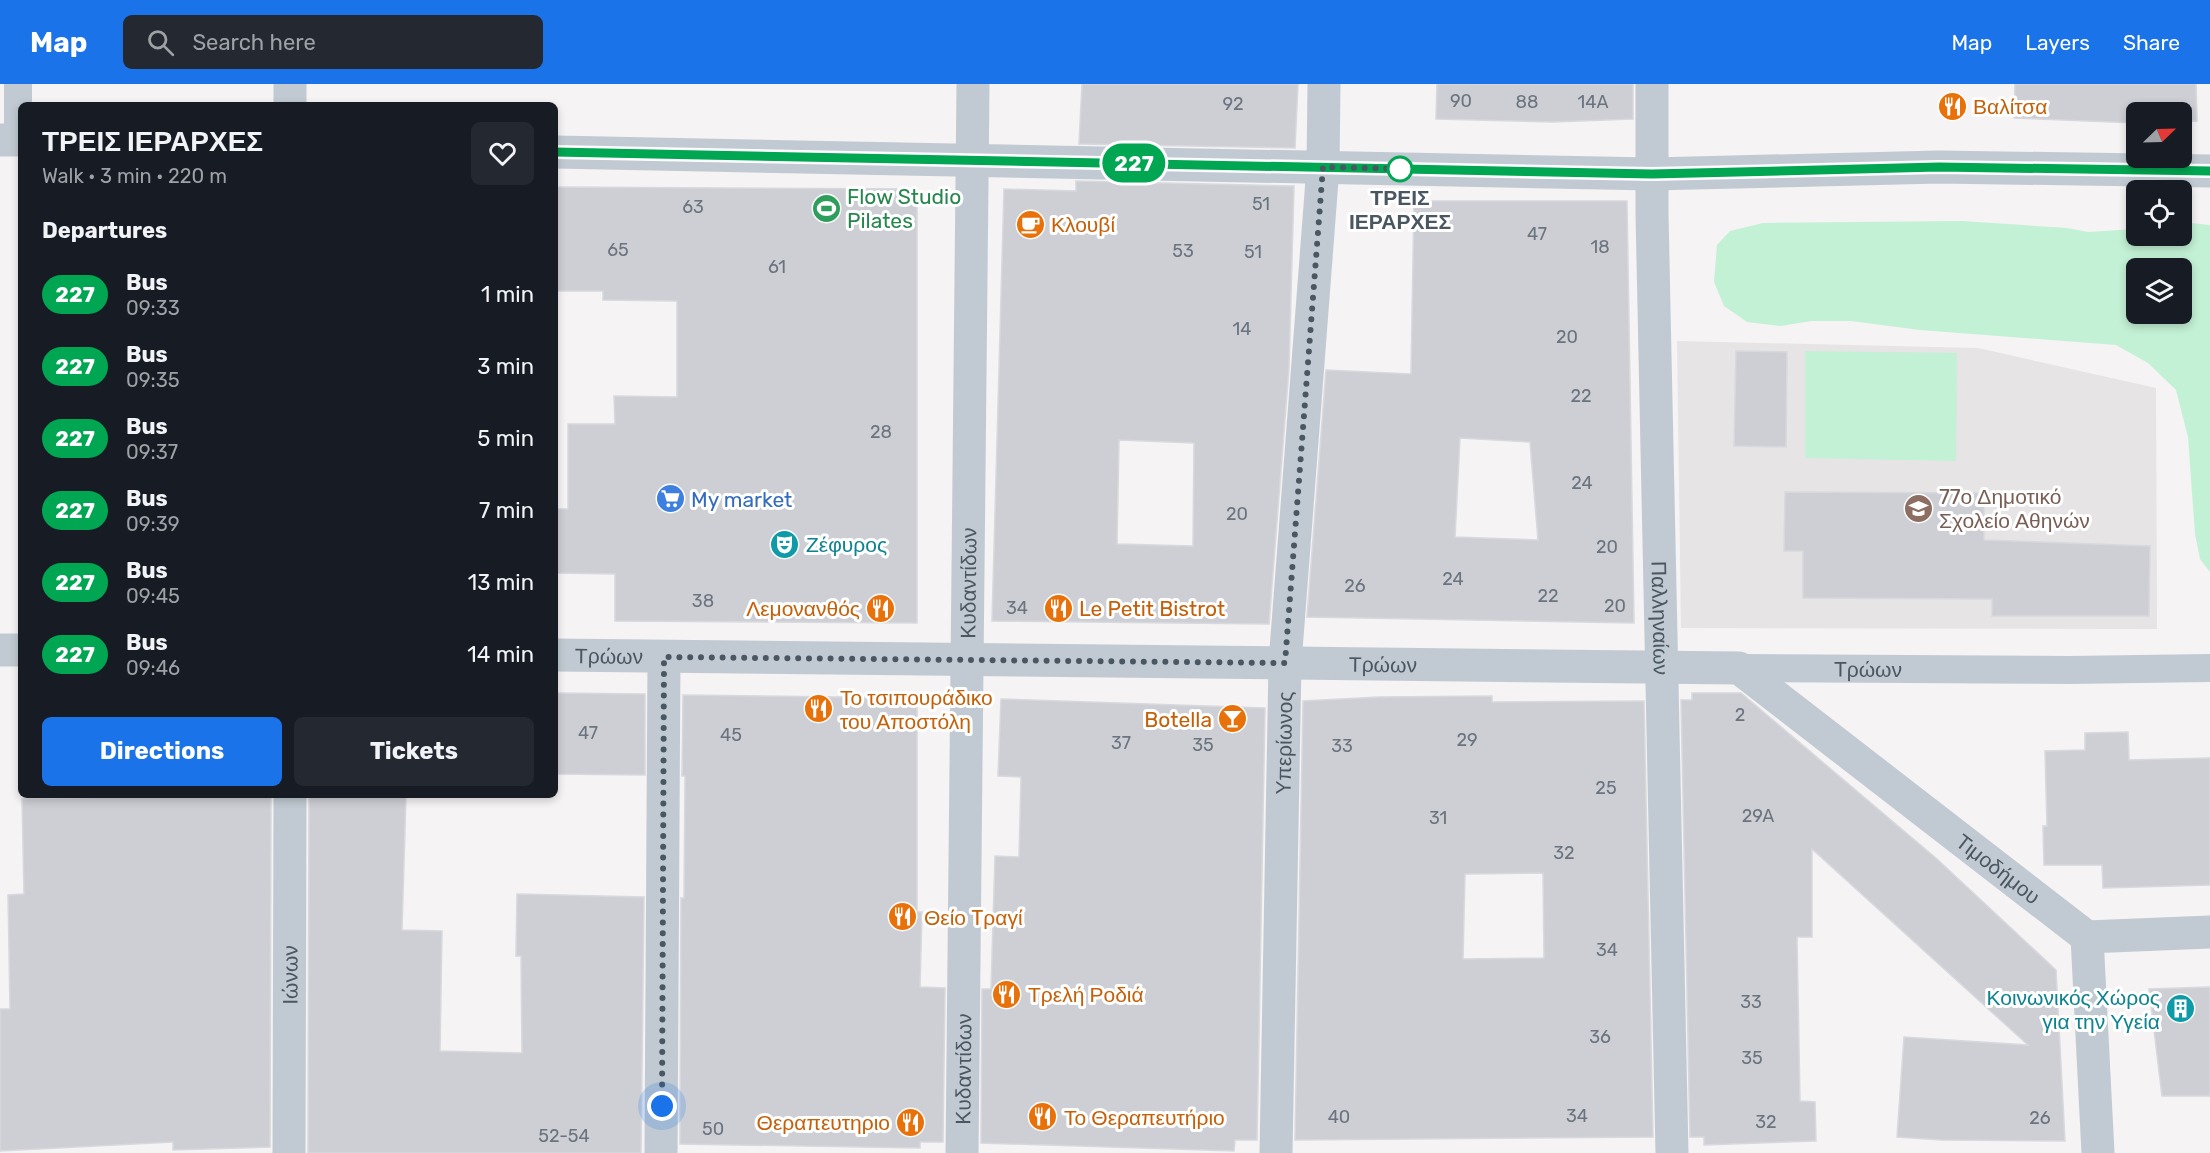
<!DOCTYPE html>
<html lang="en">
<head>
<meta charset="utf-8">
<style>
	:root { --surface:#171b24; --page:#242831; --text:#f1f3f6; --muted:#9ea1a6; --accent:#1a73e8 }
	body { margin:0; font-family:Rubik,sans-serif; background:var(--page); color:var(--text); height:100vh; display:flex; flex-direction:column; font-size:22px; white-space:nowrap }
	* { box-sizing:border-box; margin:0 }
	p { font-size:20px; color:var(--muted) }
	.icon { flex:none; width:33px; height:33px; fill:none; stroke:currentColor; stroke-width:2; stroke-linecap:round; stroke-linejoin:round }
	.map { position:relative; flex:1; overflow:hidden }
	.panel { position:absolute; left:18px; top:18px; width:540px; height:696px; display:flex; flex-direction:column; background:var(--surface); border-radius:9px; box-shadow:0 3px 9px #0003 }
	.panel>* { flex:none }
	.badge { padding:0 12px; border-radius:20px; font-size:21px; line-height:39px }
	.needle { width:39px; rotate:67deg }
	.buttons { position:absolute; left:2126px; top:18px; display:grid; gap:12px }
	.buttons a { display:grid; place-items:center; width:66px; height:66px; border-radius:9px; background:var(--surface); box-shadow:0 3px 9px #0003; font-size:30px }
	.you { position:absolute; width:30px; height:30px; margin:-15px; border:4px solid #fff; border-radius:50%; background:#1a73e8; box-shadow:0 0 0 9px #1a73e833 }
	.map>.badge { position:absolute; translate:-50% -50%; box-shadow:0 0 0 3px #fff }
	h2 { padding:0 24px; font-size:22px; line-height:54px }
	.round { display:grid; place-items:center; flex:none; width:63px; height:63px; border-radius:9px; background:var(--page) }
	.overview { display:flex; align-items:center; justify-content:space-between; height:102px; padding:0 24px }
	h1 { font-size:28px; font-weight:700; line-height:45px }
	.cta { display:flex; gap:12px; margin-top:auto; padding:12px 24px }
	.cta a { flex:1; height:69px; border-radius:9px; background:var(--accent); color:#fff; font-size:24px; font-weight:700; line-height:69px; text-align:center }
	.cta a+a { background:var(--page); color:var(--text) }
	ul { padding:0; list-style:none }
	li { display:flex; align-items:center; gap:18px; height:72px; padding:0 24px }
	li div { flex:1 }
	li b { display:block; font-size:22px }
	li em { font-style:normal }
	li .badge { min-width:66px; font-weight:700; text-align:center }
	header { display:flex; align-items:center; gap:36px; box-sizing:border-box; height:84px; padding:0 30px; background:var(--accent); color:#fff }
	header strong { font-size:28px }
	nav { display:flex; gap:33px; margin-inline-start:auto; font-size:21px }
	.search { width:420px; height:54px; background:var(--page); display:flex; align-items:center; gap:15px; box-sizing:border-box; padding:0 21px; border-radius:9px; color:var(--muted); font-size:22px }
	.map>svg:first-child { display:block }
</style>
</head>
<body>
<header>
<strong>Map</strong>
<div class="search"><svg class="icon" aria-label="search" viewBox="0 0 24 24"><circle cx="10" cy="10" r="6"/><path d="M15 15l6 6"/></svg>Search here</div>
<nav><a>Map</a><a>Layers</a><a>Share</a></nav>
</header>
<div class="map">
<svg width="2210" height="1069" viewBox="0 0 2210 1069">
	<rect width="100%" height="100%" fill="#f5f3f3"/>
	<path fill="#e6e4e5" d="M1677,257L1978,264L2156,304L2157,545L1681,544Z"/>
	<path fill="#c3f1d5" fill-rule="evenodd" d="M1962,137L2067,144L2088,148L2136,145V152H2181V138L2210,141V488L2200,475L2195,450L2188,353L2176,306L2148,279L2116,261L1920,246L1851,237H1811L1781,242L1747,238L1724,222L1714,198L1717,161L1730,147L1763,139ZM2136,184H2181V230H2136Z
		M1805,267L1957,269L1956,377L1805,374Z"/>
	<path fill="#cdcfd5" stroke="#d7d9de" stroke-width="1.5" fill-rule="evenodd" d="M1082,0H1298L1295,64L1079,60Z
		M1437,0H1633V35L1552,38L1436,35Z
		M2015,0H2196L2197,37L2181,38V28H2136V39L2014,34Z
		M1076,97L1294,102L1289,284L1269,540L992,537L1004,105L1076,107ZM1119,356L1194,359L1193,462L1117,460Z
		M555,103L917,105V539L615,537V490L555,489V425H568V340H615L614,312L677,313V217L603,216V207H555Z
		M1414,117H1627L1634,539L1307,533L1326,286L1411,290ZM1460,354L1530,358L1538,456L1455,453Z
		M1736,267L1787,268L1786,363L1734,362Z
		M1785,408L1984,409V456L2150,462L2149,532H1992V515L1803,514V467H1784Z
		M555,609L645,610V691L555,690Z
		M1692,609H1741L1937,775L2056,886L2065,1057L1942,1056L1897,1053L1904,953L2028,961L1812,765V853H1797L1800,1017L1815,1018L1816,1057L1704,1061V1053H1690L1681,616H1692Z
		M683,611L917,614V828H922L920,903L945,904L943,1058H920V1064L680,1060L681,814H684L685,692H682Z
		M1492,612V618L1644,617L1653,1053L1295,1056L1303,617L1379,613ZM1543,789L1544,874L1463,875L1465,790Z
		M1001,615L1265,624L1257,1056H1235L1234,1067L981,1059L982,905H991L995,772L1019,773L1021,693L998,692Z
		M2128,648L2129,676L2210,674V801L2103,804L2102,781H2044L2043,742H2047L2045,667L2085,666V649Z
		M205,711H271L270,1063L173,1066V1058L0,1067V925H10L8,811L24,810L22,715Z
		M309,711H406L402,846L442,847L440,967L522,969L521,872H516L517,810L644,813L641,1069H308Z
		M2210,903V1012H2162L2149,905Z"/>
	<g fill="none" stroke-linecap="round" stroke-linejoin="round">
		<g stroke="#c1cad2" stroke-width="28">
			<path d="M18,56V0"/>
			<path id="s1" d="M1739,584L2069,586L2210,584"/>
		</g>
		<path stroke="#c1cad2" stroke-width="33" d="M2087,853L2210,848"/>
		<g stroke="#c1cad2" stroke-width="33">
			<path id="s2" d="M1652,0V130L1672,1069"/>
			<path d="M290,21V0"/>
			<path d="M0,56H21"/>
			<path d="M555,68L1652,90L1939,83L2210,87"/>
			<path d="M0,566H21"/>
			<path id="s3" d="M555,571L1739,584L2087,853L2098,1069"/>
			<path id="s4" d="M289,1069L290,711"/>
			<path d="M661,1069L664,573"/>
			<path id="s5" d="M962,1069L973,0"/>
			<path id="s6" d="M1276,1069L1285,579L1323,83L1324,0"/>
		</g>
	</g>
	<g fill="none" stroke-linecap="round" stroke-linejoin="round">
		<defs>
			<path id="line" d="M555,68L1652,90L1939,83L2210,87"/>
		</defs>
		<use href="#line" stroke="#fff" stroke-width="14"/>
		<use href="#line" stroke="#00a651" stroke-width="9"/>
		<path stroke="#4a5661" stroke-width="6" stroke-dasharray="0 10.8" d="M662,1022L664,573L1285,579L1323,83L1402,85H1400"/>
	</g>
	<defs>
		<symbol id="restaurant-disc" viewBox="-11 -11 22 22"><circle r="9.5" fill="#e8710a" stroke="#fff"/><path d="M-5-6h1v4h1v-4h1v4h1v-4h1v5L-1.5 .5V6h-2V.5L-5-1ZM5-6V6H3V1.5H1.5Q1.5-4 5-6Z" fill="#fff"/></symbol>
		<symbol id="stadium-disc" viewBox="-11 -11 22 22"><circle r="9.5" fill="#2e9e5b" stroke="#fff"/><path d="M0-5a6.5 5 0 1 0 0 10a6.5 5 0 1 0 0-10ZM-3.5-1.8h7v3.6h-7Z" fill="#fff"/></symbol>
		<symbol id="cafe-disc" viewBox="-11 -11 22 22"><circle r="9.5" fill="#e8710a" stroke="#fff"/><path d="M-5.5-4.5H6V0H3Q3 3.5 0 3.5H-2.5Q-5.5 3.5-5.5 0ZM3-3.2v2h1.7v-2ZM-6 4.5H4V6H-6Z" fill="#fff"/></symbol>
		<symbol id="supermarket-disc" viewBox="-11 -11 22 22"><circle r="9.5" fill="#3f7fe0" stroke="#fff"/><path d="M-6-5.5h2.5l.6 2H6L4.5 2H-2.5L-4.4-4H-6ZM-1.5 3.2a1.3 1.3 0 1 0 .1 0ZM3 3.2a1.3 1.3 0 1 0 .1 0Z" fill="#fff"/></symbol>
		<symbol id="school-disc" viewBox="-11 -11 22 22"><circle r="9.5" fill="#8d6e63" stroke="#fff"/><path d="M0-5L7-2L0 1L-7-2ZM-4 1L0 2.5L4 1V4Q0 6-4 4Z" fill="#fff"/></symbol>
		<symbol id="theatre-disc" viewBox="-11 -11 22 22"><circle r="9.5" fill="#0f9aa8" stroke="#fff"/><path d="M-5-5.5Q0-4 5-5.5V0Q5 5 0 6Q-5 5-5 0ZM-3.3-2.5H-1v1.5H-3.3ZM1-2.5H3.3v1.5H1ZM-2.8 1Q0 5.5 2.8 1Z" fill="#fff"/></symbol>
		<symbol id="bar-disc" viewBox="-11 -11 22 22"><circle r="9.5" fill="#e8710a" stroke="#fff"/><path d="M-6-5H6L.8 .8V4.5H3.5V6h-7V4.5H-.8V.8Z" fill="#fff"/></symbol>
		<symbol id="building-disc" viewBox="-11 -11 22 22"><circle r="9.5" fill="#0f9aa8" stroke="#fff"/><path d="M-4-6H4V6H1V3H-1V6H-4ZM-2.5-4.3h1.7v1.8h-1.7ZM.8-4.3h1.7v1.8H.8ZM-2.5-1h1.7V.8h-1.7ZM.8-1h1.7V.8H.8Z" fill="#fff"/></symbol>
	</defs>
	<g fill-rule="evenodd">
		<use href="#restaurant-disc" x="1936" y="6" width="33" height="33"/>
		<use href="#stadium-disc" x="810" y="108" width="33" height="33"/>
		<use href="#cafe-disc" x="1014" y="124" width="33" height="33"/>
		<use href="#supermarket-disc" x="654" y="398" width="33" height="33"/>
		<use href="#school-disc" x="1902" y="408" width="33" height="33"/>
		<use href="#theatre-disc" x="768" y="444" width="33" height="33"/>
		<use href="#restaurant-disc" x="864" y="508" width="33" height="33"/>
		<use href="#restaurant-disc" x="1042" y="508" width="33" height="33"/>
		<use href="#restaurant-disc" x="802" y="608" width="33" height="33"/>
		<use href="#bar-disc" x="1216" y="618" width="33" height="33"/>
		<use href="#restaurant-disc" x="886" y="816" width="33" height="33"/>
		<use href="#restaurant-disc" x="990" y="894" width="33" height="33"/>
		<use href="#building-disc" x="2164" y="908" width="33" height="33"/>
		<use href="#restaurant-disc" x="1026" y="1016" width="33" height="33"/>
		<use href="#restaurant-disc" x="894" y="1022" width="33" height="33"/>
	</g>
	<circle fill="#fff" stroke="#00a651" stroke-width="3" cx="1400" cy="85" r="12"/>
	<g text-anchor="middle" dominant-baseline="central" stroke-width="6" stroke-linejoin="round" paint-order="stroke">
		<g font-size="18" fill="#6b747e">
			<text x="1461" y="17">90</text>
			<text x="1527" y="18">88</text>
			<text x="1593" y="18">14A</text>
			<text x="1233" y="20">92</text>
			<text x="1261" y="120">51</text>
			<text x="693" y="123">63</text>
			<text x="1537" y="150">47</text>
			<text x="1600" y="163">18</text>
			<text x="618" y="166">65</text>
			<text x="1183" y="167">53</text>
			<text x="1253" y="168">51</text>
			<text x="777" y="183">61</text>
			<text x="1242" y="245">14</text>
			<text x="1567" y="253">20</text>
			<text x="1581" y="312">22</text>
			<text x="881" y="348">28</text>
			<text x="1582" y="399">24</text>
			<text x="1237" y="430">20</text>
			<text x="1607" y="463">20</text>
			<text x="1453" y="495">24</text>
			<text x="1355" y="502">26</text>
			<text x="1548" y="512">22</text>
			<text x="703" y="517">38</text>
			<text x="1615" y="522">20</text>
			<text x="1017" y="524">34</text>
			<text x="1740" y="631">2</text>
			<text x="588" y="649">47</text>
			<text x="731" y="651">45</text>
			<text x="1467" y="656">29</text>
			<text x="1121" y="659">37</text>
			<text x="1203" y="661">35</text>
			<text x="1342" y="662">33</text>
			<text x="1606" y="704">25</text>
			<text x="1758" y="732">29A</text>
			<text x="1438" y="734">31</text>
			<text x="1564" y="769">32</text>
			<text x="1607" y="866">34</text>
			<text x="1751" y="918">33</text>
			<text x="1600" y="953">36</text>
			<text x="1752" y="974">35</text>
			<text x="1577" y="1032">34</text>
			<text x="1339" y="1033">40</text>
			<text x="2040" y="1034">26</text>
			<text x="1766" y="1038">32</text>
			<text x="713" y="1045">50</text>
			<text x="564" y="1052">52-54</text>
		</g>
		<g font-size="21" fill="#c56008" stroke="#fff" text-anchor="start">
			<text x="1973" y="22">Βαλίτσα</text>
			<text x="1051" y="140">Κλουβί</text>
			<text x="860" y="524" text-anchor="end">Λεμονανθός</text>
			<text x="1079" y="524">Le Petit Bistrot</text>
			<text x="840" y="613">Το τσιπουράδικο<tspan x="840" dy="24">του Αποστόλη</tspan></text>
			<text x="1212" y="635" text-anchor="end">Botella</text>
			<text x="924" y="833">Θείο Tραγί</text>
			<text x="1028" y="910">Τρελή Ροδιά</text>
			<text x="1064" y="1033">Το Θεραπευτήριο</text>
			<text x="890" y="1038" text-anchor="end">Θεραπευτηριο</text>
		</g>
		<g font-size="21" fill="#27864d" stroke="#fff" text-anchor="start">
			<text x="847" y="112">Flow Studio<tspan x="847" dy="24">Pilates</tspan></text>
		</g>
		<g font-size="21" font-weight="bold" fill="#4a5661" stroke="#fff">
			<text x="1400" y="113">ΤΡΕΙΣ<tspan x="1400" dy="24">ΙΕΡΑΡΧΕΣ</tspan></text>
		</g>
		<g font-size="21" fill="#785e54" stroke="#fff" text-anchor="start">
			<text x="1939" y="412">77ο Δημοτικό<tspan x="1939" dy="24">Σχολείο Αθηνών</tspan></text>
		</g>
		<g font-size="21" fill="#366cbe" stroke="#fff" text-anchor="start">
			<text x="691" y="415">My market</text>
		</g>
		<g font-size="21" fill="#0d838f" stroke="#fff" text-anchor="start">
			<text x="806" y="460">Ζέφυρος</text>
			<text x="2160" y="913" text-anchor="end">Κοινωνικός Χώρος<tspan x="2160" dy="24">για την Υγεία</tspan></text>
		</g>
		<g font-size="21" fill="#4a5661" stroke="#fff">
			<text stroke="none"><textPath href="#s5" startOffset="570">Κυδαντίδων</textPath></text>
			<text stroke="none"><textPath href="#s2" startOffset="534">Παλληναίων</textPath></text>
			<text stroke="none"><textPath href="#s3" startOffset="54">Τρώων</textPath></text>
			<text stroke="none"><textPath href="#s3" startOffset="828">Τρώων</textPath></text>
			<text stroke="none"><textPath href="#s1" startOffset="129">Τρώων</textPath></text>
			<text stroke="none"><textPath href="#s6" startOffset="410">Υπερίωνος</textPath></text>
			<text stroke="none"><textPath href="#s3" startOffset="1512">Τιμοδήμου</textPath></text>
			<text stroke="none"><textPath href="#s4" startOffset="178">Ιώνων</textPath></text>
			<text stroke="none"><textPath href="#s5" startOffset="84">Κυδαντίδων</textPath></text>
		</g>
	</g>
</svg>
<div class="buttons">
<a><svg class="needle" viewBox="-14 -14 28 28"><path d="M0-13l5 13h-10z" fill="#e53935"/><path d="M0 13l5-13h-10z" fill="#9ea1a6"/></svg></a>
<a><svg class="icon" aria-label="locate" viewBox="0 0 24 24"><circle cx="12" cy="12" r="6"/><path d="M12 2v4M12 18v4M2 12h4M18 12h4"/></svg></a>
<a><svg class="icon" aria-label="layers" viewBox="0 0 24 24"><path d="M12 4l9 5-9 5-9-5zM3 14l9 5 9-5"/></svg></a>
</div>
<div class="you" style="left:662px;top:1022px"></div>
<b class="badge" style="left:1134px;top:79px;background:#00a651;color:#fff">227</b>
<section class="panel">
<div class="overview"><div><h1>ΤΡΕΙΣ ΙΕΡΑΡΧΕΣ</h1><p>Walk · 3 min · 220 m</p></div><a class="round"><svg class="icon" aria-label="heart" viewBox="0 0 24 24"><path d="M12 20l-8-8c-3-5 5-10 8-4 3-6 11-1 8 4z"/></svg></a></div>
<h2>Departures</h2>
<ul>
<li><span class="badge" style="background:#00a651;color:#fff">227</span><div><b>Bus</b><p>09:33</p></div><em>1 min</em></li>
<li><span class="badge" style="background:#00a651;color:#fff">227</span><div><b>Bus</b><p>09:35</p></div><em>3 min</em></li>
<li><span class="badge" style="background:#00a651;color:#fff">227</span><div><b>Bus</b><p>09:37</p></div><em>5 min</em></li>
<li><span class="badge" style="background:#00a651;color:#fff">227</span><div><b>Bus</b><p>09:39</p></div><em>7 min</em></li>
<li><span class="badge" style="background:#00a651;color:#fff">227</span><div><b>Bus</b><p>09:45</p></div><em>13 min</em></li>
<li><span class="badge" style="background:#00a651;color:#fff">227</span><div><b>Bus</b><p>09:46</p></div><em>14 min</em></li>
</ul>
<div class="cta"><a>Directions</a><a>Tickets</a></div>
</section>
</div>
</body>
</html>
